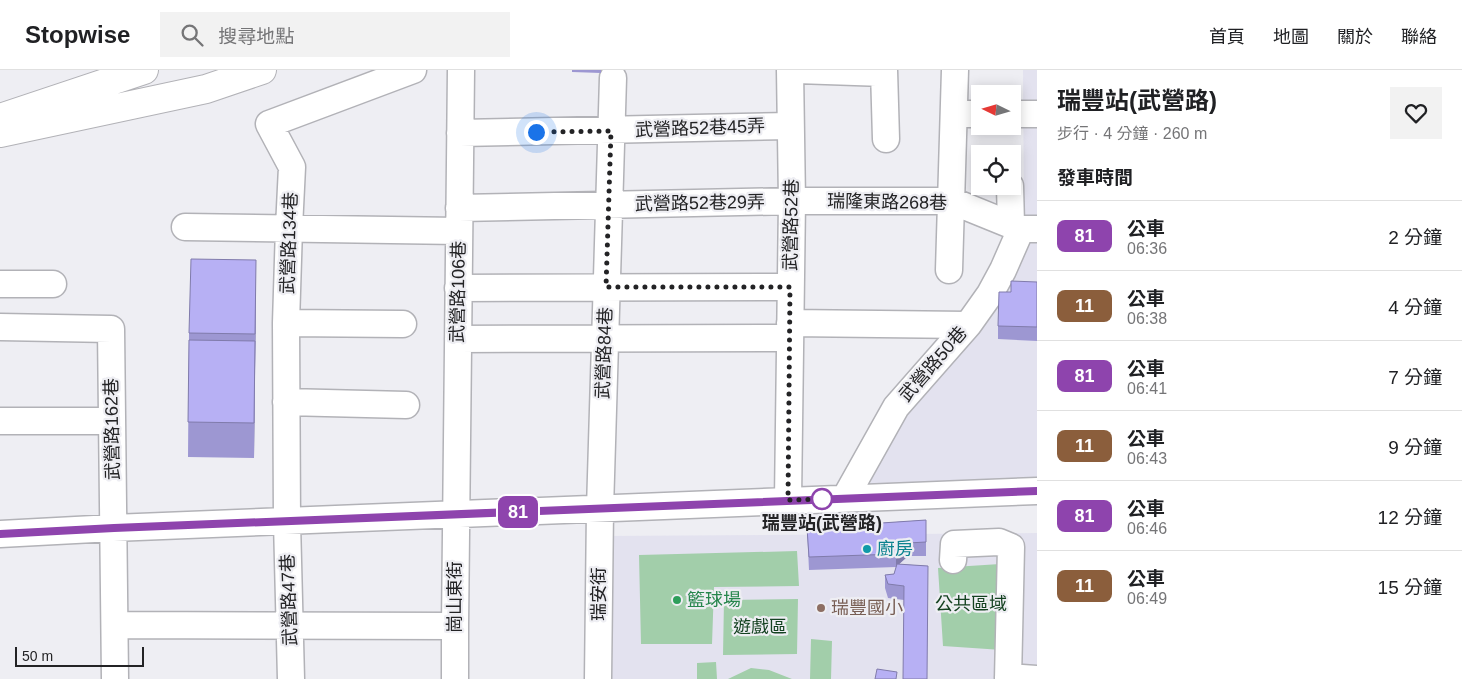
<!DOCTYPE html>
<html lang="zh-TW">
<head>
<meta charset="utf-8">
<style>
	:root { --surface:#fff; --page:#f2f2f2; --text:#202124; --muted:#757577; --line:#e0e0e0 }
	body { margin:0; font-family:Helvetica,"Noto Sans TC",sans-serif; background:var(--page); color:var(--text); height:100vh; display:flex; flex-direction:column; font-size:19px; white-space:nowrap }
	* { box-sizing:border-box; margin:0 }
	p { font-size:16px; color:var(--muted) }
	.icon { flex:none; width:28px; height:28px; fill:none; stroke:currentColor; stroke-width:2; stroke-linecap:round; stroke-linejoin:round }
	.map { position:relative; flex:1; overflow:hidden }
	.drawer { display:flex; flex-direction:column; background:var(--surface); width:425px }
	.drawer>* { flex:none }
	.badge { padding:0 10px; border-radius:8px; font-size:18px; line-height:32px }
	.needle { width:32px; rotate:275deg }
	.tools { position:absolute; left:971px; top:15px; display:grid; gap:10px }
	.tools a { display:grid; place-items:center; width:50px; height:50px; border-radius:0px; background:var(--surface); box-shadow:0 2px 12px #0003; font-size:25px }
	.scale { position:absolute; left:15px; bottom:12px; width:129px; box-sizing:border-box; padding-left:5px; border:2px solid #232325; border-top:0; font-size:14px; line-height:18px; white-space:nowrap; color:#232325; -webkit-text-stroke:4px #eeeef3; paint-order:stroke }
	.you { position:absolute; width:25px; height:25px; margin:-12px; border:4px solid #fff; border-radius:50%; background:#1a73e8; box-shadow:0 0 0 8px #1a73e833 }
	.map>.badge { position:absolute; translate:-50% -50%; box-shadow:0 0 0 2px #fff }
	h2 { padding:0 20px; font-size:19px; line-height:45px }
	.round { display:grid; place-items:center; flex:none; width:52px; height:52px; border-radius:0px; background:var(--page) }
	.head { display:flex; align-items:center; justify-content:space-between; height:85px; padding:0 20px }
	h1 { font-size:24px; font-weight:700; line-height:38px }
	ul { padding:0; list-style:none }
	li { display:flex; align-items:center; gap:15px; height:70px; padding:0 20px; border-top:1px solid var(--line) }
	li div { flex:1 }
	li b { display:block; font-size:19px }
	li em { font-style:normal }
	li .badge { min-width:55px; font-weight:700; text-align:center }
	header { display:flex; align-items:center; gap:30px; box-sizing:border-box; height:70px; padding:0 25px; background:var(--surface); border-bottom:1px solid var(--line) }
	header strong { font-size:24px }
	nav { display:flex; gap:28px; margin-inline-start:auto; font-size:18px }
	.search { width:350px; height:45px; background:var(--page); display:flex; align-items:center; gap:12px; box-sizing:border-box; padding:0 18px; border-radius:0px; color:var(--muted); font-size:19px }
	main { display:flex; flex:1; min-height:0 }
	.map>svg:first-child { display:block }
</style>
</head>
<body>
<header>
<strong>Stopwise</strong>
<div class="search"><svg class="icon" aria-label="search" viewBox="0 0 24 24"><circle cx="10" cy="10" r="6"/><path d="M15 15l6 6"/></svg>搜尋地點</div>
<nav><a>首頁</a><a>地圖</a><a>關於</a><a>聯絡</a></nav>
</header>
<main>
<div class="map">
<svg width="1037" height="609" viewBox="0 0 1037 609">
	<rect width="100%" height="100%" fill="#eeeef3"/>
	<path fill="#e3e2ef" d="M1023,0H1037V148L1024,149Z
		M1021,173H1037V407L869,416L896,347Z
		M1037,463V609H604V466Z"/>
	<path fill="#a2ceaa" d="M797,481L799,516L714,517L712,574H641L639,485Z
		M1000,494L1002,580L943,576L938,498Z
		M798,529L797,584L723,585L724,530Z
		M811,569L832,571L831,609H810Z
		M716,592L717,609H697V593Z
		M751,598L769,600L792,609H728Z"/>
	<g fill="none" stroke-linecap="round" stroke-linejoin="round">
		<defs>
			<path id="minor" d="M797,0L884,3
				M884,0L886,69
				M955,44H980
				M1012,44H1037
				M460,63L790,56
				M1010,116L1011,155
				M459,138L792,131H952L1021,159H1037
				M185,157L459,161
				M949,200L955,0
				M0,214H53
				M458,218L790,217
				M286,253L403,254
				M790,253L968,255
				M0,257L111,259L115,609
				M458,269L790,268
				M286,332L406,335
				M0,351H112
				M845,428L896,337L968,255L990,224L1003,200L1021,159
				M788,430L792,131L790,0
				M0,464L113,458L1037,421
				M953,490L954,474L999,472L1011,477L1008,609
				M115,555L455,556
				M1008,607L1037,609
				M291,609L287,452L286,253L289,158L292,97L269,54L413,0
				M455,609V556L461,0
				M598,609L600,439L613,8"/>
			<path id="highway" d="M0,48L144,0
				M0,63L206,19L262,0"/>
		</defs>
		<use href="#minor" stroke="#b2b2b7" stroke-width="29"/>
		<use href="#highway" stroke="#b2b2b7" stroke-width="30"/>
		<use href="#minor" stroke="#fff" stroke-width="26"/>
		<use href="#highway" stroke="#fff" stroke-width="28"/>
	</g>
	<path fill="#9d97d2" d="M572,0H601V3L572,2Z
		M1037,212V271L998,269V256L1011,222Z
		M256,225L254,388L188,387L189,263Z
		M926,450V486H908L899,494L928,496L904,530L888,528L885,518V505L894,504L896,497L809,500L807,458Z"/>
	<path fill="#807bab" d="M256,190V225L255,299V264Z
		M255,271V306L254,388V353Z
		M908,473V486L896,497V484Z"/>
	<path fill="#b7b0f4" stroke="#807bab" d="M191,189L256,190L255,264L189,263Z
		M1011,211L1037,212V257L998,256L999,222H1011Z
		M189,270L255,271L254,353L188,352Z
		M926,450V472L908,473L896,484L809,487L807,458Z
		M897,494L928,496L927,609H903L904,516L888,514L885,505L894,504Z
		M877,599L897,602L896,609H875Z"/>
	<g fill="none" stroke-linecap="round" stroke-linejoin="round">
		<defs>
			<path id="line" d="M0,464L114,458L1037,421"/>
		</defs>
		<use href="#line" stroke="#fff" stroke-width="11"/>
		<use href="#line" stroke="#8e44ad" stroke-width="8"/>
		<path stroke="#232325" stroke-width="5" stroke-dasharray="0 9" d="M536,62L611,61L606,217H790L788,430L826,429H822"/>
	</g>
	<circle fill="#fff" stroke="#8e44ad" stroke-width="2.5" cx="822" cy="429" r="10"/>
	<circle fill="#0f9aa8" stroke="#eeeef3" stroke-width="2" cx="867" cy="479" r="5"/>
	<circle fill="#2e9e5b" stroke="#eeeef3" stroke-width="2" cx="677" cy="530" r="5"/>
	<circle fill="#8d6e63" stroke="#eeeef3" stroke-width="2" cx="821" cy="538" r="5"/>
	<g text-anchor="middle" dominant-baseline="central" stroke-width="4.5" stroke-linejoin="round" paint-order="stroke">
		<g font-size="18" fill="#232325" stroke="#eeeef3">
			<text transform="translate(700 58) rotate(-2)">武營路52巷45弄</text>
			<text transform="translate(887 132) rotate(1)">瑞隆東路268巷</text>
			<text transform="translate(700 133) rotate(-1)">武營路52巷29弄</text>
			<text transform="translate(791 155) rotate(-89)">武營路52巷</text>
			<text transform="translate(289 173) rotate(-88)">武營路134巷</text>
			<text transform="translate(458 222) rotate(-89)">武營路106巷</text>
			<text transform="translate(604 283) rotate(-88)">武營路84巷</text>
			<text transform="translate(933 294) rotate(-49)">武營路50巷</text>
			<text transform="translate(112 359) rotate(-91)">武營路162巷</text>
			<text transform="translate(599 524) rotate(-90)">瑞安街</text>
			<text transform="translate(455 527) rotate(-90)">崗山東街</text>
			<text transform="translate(289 530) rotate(-92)">武營路47巷</text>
		</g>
		<g font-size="18" font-weight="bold" fill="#232325" stroke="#eeeef3">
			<text x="822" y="453">瑞豐站(武營路)</text>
		</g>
		<g font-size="18" fill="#0d838f" stroke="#eeeef3" text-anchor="start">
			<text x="877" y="479">廚房</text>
		</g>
		<g font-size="18" fill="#27864d" stroke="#eeeef3" text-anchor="start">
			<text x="687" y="530">籃球場</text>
		</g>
		<g font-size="18" fill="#144221" stroke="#eeeef3">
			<text x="971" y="534">公共區域</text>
			<text x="760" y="557">遊戲區</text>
		</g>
		<g font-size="18" fill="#785e54" stroke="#eeeef3" text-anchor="start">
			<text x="831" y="538">瑞豐國小</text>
		</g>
	</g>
</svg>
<div class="tools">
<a><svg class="needle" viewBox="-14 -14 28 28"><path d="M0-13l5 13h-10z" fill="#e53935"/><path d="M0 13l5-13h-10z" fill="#757577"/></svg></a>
<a><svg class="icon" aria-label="locate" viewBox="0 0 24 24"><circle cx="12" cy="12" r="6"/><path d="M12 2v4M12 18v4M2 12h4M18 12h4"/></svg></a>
</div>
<div class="scale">50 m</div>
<div class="you" style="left:536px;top:62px"></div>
<b class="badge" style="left:518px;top:442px;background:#8e44ad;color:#fff">81</b>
</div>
<section class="drawer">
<div class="head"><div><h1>瑞豐站(武營路)</h1><p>步行 · 4 分鐘 · 260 m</p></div><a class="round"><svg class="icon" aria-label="heart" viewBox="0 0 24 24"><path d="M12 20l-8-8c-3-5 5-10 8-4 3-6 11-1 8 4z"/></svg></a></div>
<h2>發車時間</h2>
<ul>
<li><span class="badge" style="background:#8e44ad;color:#fff">81</span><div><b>公車</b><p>06:36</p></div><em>2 分鐘</em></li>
<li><span class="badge" style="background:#8b5e3c;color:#fff">11</span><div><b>公車</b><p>06:38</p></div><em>4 分鐘</em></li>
<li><span class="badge" style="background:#8e44ad;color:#fff">81</span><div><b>公車</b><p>06:41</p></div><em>7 分鐘</em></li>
<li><span class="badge" style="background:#8b5e3c;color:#fff">11</span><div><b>公車</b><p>06:43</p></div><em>9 分鐘</em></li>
<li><span class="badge" style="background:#8e44ad;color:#fff">81</span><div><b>公車</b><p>06:46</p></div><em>12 分鐘</em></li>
<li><span class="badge" style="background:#8b5e3c;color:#fff">11</span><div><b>公車</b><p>06:49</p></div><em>15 分鐘</em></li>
</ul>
</section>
</main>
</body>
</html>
